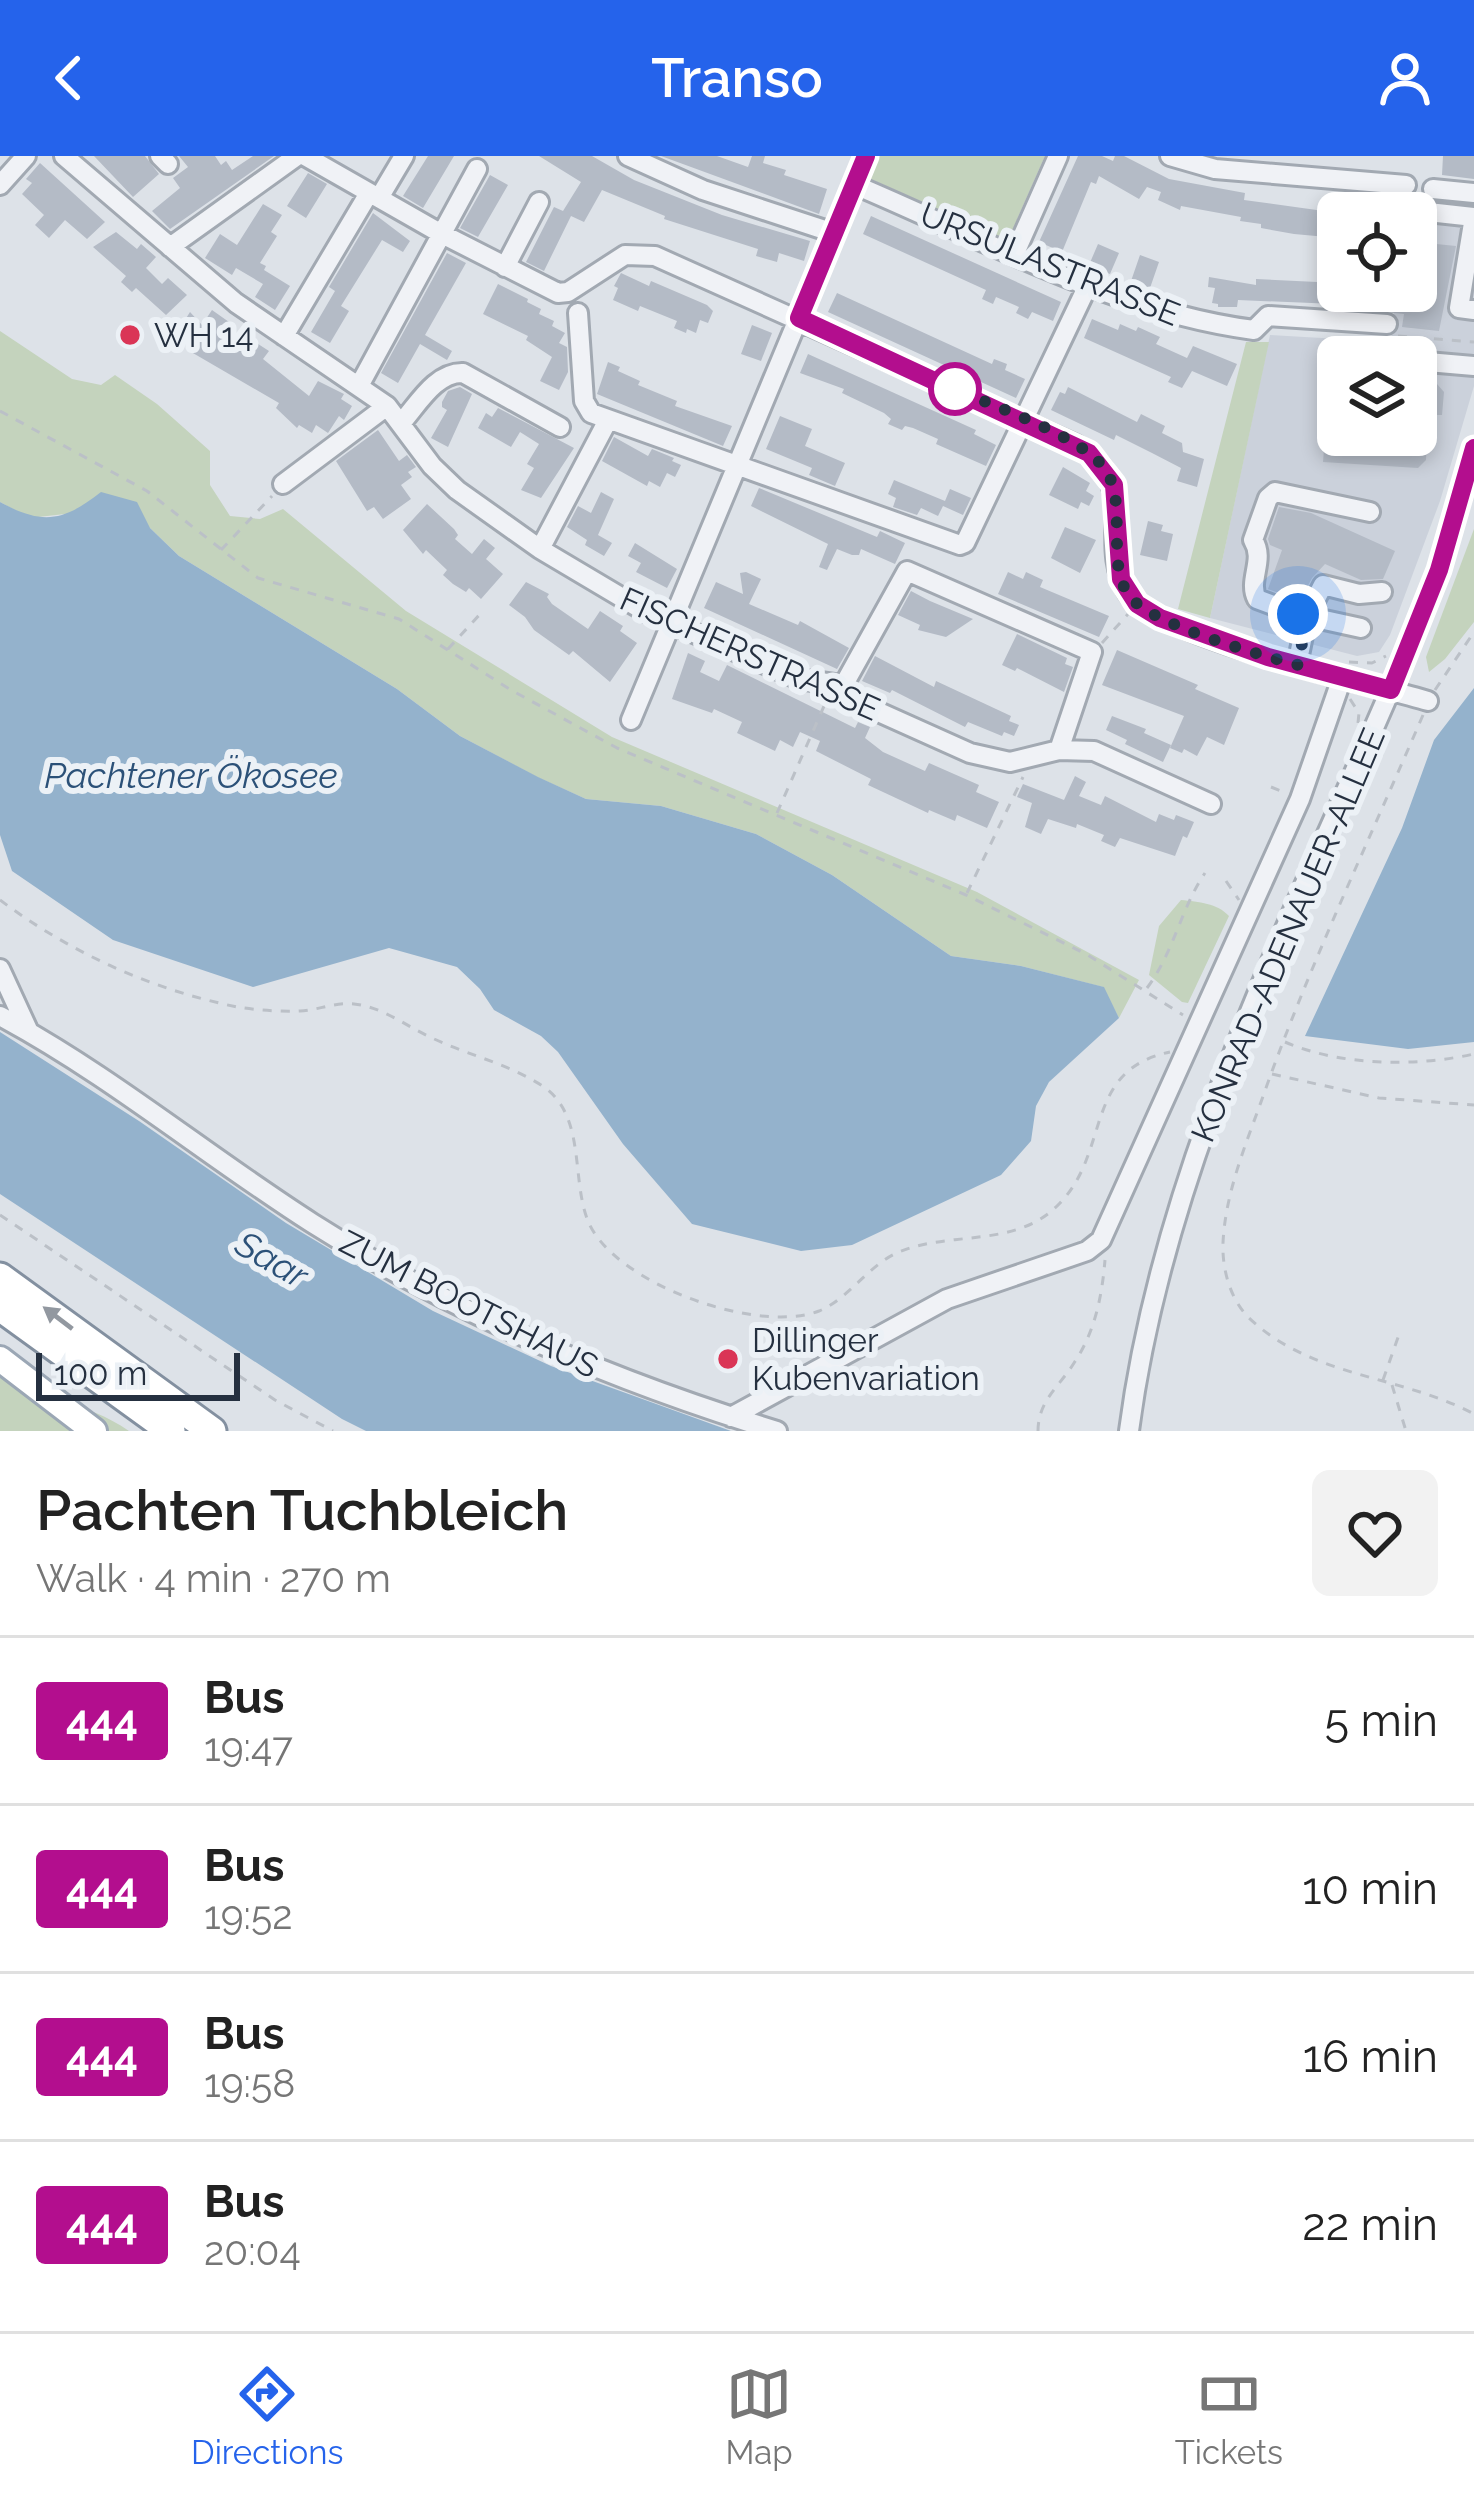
<!DOCTYPE html>
<html lang="en">
<head>
<meta charset="utf-8">
<style>
	:root { --surface:#fff; --page:#f2f2f2; --text:#222; --muted:#767676; --line:#e0e0e0; --accent:#2563eb }
	body { margin:0; font-family:Raleway,sans-serif; background:var(--page); color:var(--text); height:100vh; display:flex; flex-direction:column; font-size:45px; white-space:nowrap }
	* { box-sizing:border-box; margin:0 }
	p { font-size:39px; color:var(--muted) }
	.icon { flex:none; width:66px; height:66px; fill:none; stroke:currentColor; stroke-width:2; stroke-linecap:round; stroke-linejoin:round }
	.map { position:relative; height:1275px; overflow:hidden }
	.drawer { display:flex; flex-direction:column; background:var(--surface); flex:1 }
	.drawer>* { flex:none }
	.badge { padding:0 24px; border-radius:9px; font-size:42px; line-height:78px }
	.buttons { position:absolute; left:1317px; top:36px; display:grid; gap:24px }
	.buttons a { display:grid; place-items:center; width:120px; height:120px; border-radius:18px; background:var(--surface); box-shadow:0 6px 18px #0003; font-size:60px }
	.scale { position:absolute; left:36px; bottom:30px; width:204px; box-sizing:border-box; padding-left:12px; border:6px solid #253040; border-top:0; font-size:33px; line-height:42px; white-space:nowrap; color:#253040; -webkit-text-stroke:9px #ecf1f6; paint-order:stroke }
	.you { position:absolute; width:60px; height:60px; margin:-30px; border:9px solid #fff; border-radius:50%; background:#1a73e8; box-shadow:0 0 0 18px #1a73e833 }
	.map>.badge { position:absolute; translate:-50% -50%; box-shadow:0 0 0 6px #fff }
	.round { display:grid; place-items:center; flex:none; width:126px; height:126px; border-radius:18px; background:var(--page) }
	.overview { display:flex; align-items:center; justify-content:space-between; height:204px; padding:0 36px }
	h1 { font-size:57px; font-weight:600; line-height:90px }
	ul { padding:0; list-style:none }
	li { display:flex; align-items:center; gap:36px; height:168px; padding:0 36px; border-top:3px solid var(--line) }
	li div { flex:1 }
	li b { display:block; font-size:45px }
	li em { font-style:normal }
	li .badge { min-width:132px; font-weight:700; text-align:center }
	header { display:flex; justify-content:space-between; align-items:center; height:156px; padding:0 36px; background:var(--accent); color:#fff; font-size:54px; font-weight:600 }
	.tab-bar { display:flex; justify-content:space-around; align-items:center; height:168px; border-top:3px solid var(--line); background:var(--surface); font-size:33px; color:var(--muted) }
	.tab-bar a { display:grid; justify-items:center; gap:6px }
	.tab-bar .on { color:var(--accent) }
	.map>svg:first-child { display:block }
</style>
</head>
<body>
<header><svg class="icon" aria-label="back" viewBox="0 0 24 24"><path d="M15 5l-7 7 7 7"/></svg>Transo<svg class="icon" aria-label="person" viewBox="0 0 24 24"><circle cx="12" cy="8" r="4"/><path d="M4 21q1-7 8-7t8 7"/></svg></header>
<div class="map">
<svg width="1474" height="1275" viewBox="0 0 1474 1275">
	<rect width="100%" height="100%" fill="#dde2e8"/>
	<path fill="#cbd1db" fill-rule="evenodd" d="M1405,38L1474,44V230L1440,345L1390,479L1379,496L1357,500L1210,462L1270,179L1391,186L1396,135H1416V57H1404ZM1338,201H1416V279H1338Z"/>
	<path fill="#c4d3bd" d="M876,0H1045L1008,84L868,22Z
		M0,175L72,223L101,229L115,219L157,248L210,295V329L230,360L260,363L283,353L406,455L612,581L977,736L1139,824L1119,862L1103,831L1021,810L951,800L832,719L756,678L661,650L586,643L537,621L460,580L397,533L179,400L150,372L74,357L29,362L0,346Z
		M1246,186H1269L1210,462L1178,453Z
		M1474,373V466L1445,503L1429,516L1426,501Z
		M1181,744C1199,746 1217,747 1229,760L1188,847L1182,846L1149,819L1159,770Z
		M0,1221C45,1248 85,1244 129,1275H0Z"/>
	<path fill="#94b2cc" d="M101,336L137,346L150,372L179,400L397,533L460,580L538,621L586,643L661,650L756,678L832,719L951,800L1021,810L1104,831L1119,862L1049,926L1036,950L1031,985L1001,1019L852,1089L801,1095L692,1068L623,988L558,896L541,880L494,854L480,833L457,811L389,792L253,831L113,784L12,715L0,679V346C42,369 63,366 101,336Z
		M1474,532V886L1408,893L1305,880L1402,672L1434,584Z
		M0,876L139,965L286,1067L433,1155L551,1210L731,1275H366L342,1263L0,1038Z"/>
	<path fill="#b4bbc6" d="M94,0H145L159,18L133,41Z
		M179,0H215L221,9L226,5L232,14L253,0H274L170,73L152,55L180,32L173,22L188,11Z
		M428,0H454L423,52L403,40Z
		M539,0H592L634,24L722,59L810,85L804,105L779,97L777,106L756,100L758,93L664,63L665,60L602,34L584,66L571,60L544,115L526,106L554,51L563,55L581,26Z
		M661,0H717L748,11L752,0H765L763,7L786,14L784,19L827,33L819,58Z
		M1078,0H1102L1113,5L1115,0H1124L1169,23L1245,37L1244,44L1338,57V76H1328L1327,81L1294,78L1261,72V68L1240,65L1241,61L1181,50L1180,54L1158,44L1161,36L1147,31L1139,43L1099,20L1096,28L1091,26L1062,96L1039,86Z
		M1443,0H1474V23L1442,19Z
		M40,7L105,66L87,83L65,64L49,82L35,69L44,59L22,38L32,27L26,23Z
		M308,17L327,28L306,62L287,50Z
		M490,19L508,29L478,81L460,72Z
		M263,48L282,59L271,76L277,80L260,107L266,110L264,114L290,130L275,154L255,141L263,128L236,112L232,119L205,102L220,78L237,89Z
		M373,57L410,85L403,96L382,84L341,150L349,155L330,187L311,176L335,135L329,131Z
		M871,60L1061,146L1053,165L1032,156L1028,163L1016,157L1019,151L996,141L993,148L982,143L986,134L863,78Z
		M116,76L137,93L141,88L156,101L146,112L162,128L168,122L187,139L166,159L136,132L132,136L121,126L126,120L93,91Z
		M1416,86L1456,90L1439,175L1402,171L1404,158L1359,153V149L1238,144L1237,151H1218V148L1212,147L1215,132L1208,131L1209,121L1256,129V123L1338,127V135H1416Z
		M1098,88L1119,97L1110,118L1089,109Z
		M447,97L466,107L425,179L452,195L447,204L420,188L398,227L381,217Z
		M1140,99L1159,106L1150,132L1131,125Z
		M621,117L649,130L651,125L707,149L713,155L708,167L700,164L696,177L687,173L686,177L674,172L677,165L640,150L638,155L613,144L618,132L614,130Z
		M498,128L528,143L527,146L541,153L539,158L554,165L552,170L565,177L559,187L567,191L568,216L559,234L540,225L552,201L526,184L528,180L483,158Z
		M837,137L992,208L994,203L1007,208L1005,214L1025,223L1016,242L828,156Z
		M212,154L229,166L223,175L249,194L255,186L269,195L263,203L309,240L318,225L344,238L341,243L352,250L344,264L339,260L328,277L316,269L312,277L299,269L297,272L276,252L279,247L186,193L189,189L175,180L190,156L202,169Z
		M1092,163L1118,174L1120,168L1136,175L1138,171L1160,181L1156,188L1187,202L1193,190L1237,208L1227,230L1192,215L1182,232L1168,226L1171,221L1084,182Z
		M752,169L772,177L761,205L741,198Z
		M808,198L976,274L974,278L996,289L986,310L936,288L938,283L913,272L905,270L902,274L888,268L891,263L884,257L842,237L844,233L800,217Z
		M608,206L620,211L618,215L640,225L638,229L677,245L675,250L732,270L723,290L597,238Z
		M1416,227L1437,228L1444,236L1442,259H1436L1434,287L1427,286L1426,304L1418,312L1323,306L1326,267H1338V279H1416Z
		M460,231L472,238L448,291L431,282L447,254L442,251V246L448,235Z
		M1068,231L1137,266L1141,258L1165,270L1162,277L1182,287L1183,296L1204,303L1197,331L1177,325L1181,312L1152,297L1116,279L1114,284L1051,254L1060,236L1065,238Z
		M498,252L574,292L541,342L521,334L534,312L527,308L539,288L520,276L511,291L478,272L486,257L492,261Z
		M780,260L812,273L805,290L845,307L835,330L809,319L812,312L766,293Z
		M378,274L399,305L407,299L416,311L408,316L412,321L401,329L411,343L383,363L374,351L367,355L336,305Z
		M614,281L648,300L652,293L674,302L672,305L681,309L675,321L667,317L660,331L649,325L647,330L602,305Z
		M1063,311L1090,327L1086,335L1094,340L1089,350L1081,346L1078,353L1049,339Z
		M894,324L945,345L950,333L971,342L963,359L943,350L938,360L921,352L917,359L893,351L896,342L888,338Z
		M759,332L877,381L880,375L905,387L895,408L861,393L859,399H852L837,393L827,414L819,411L828,388L751,350Z
		M601,336L614,343L598,379L612,387L604,400L585,389L587,384L567,371L578,350L591,357Z
		M427,348L454,373L458,379L455,383L472,398L484,383L495,392L486,403L503,418L481,443L469,432L466,436L453,428L443,419L447,414L426,394L423,398L403,374Z
		M1279,351L1311,357L1395,395L1383,423L1361,424L1325,408L1312,422L1300,445L1268,433L1282,394L1270,389L1268,383Z
		M1148,365L1163,369L1161,375L1173,378L1167,405L1140,399Z
		M1065,371L1096,384L1080,417L1051,402Z
		M635,387L677,413L667,432L636,416L641,407L628,400Z
		M746,416L761,423L749,448L798,469L800,465L849,492L837,513L704,452L716,426L743,438L740,417Z
		M1008,416L1023,423L1026,416L1043,424L1040,431L1109,460L1099,481L998,438Z
		M526,426L549,438L547,441L552,448L588,473L600,455L623,470L620,475L637,487L610,526L573,495L569,499L534,474L525,461L509,449Z
		M911,435L930,445L973,463L946,481L918,474L920,469L898,459Z
		M1017,478L1067,502L1065,508L1073,511L1064,536L1017,512L1015,515L1002,509Z
		M1117,494L1198,529L1195,533L1239,552L1224,589L1207,581L1197,600L1184,593L1182,597L1170,592L1184,560L1102,529Z
		M688,497L705,505L700,516L719,525L727,509L855,572L858,566L870,571L865,582L883,596L925,615L929,607L979,629L976,636L999,646L987,672L957,659L955,665L929,654L928,657L868,629L871,623L816,595L820,585L800,576L793,591L780,584L775,595L737,577L742,566L714,553L712,557L672,543Z
		M875,500L934,531L936,525L1011,560L1009,565L1019,569L1014,580L1004,576L1002,580L968,566L965,571L892,534L890,537L862,525Z
		M1112,560L1146,573L1144,577L1171,589L1163,606L1125,588L1127,584L1106,574Z
		M1075,620L1086,626L1079,640L1101,649L1105,640L1156,666L1159,658L1174,664L1176,659L1194,666L1187,682L1183,680L1175,700L1120,682L1115,691L1101,685L1104,679L1077,668L1076,672L1048,663L1041,678L1025,671L1032,647L1017,641L1023,628L1064,644Z"/>
	<g fill="none" stroke-linecap="round" stroke-linejoin="round">
		<defs>
			<path id="minor" d="M64,0L236,147L387,250L432,310L457,334L540,393L646,456L799,523L834,528L863,549L970,597L1010,606L1059,594L1094,595L1211,648
				M160,0L168,8
				M305,0L440,77L558,137L568,136L625,99L655,100L1076,289C1145,330 1095,384 1128,437C1154,480 1372,528 1428,545
				M628,0L703,34L834,77
				M1170,0L1215,13L1406,29
				M0,29L26,0
				M855,29C983,83 1115,156 1254,174L1268,160L1387,168
				M1433,33L1474,37
				M379,42L404,0
				M1419,55L1474,61L1459,152L1474,154
				M170,91L297,0
				M1015,97L1058,0
				M505,111L539,46
				M578,157L584,245L591,257L960,389L965,387L1088,129
				M284,180L369,37
				M1416,205L1474,210
				M359,230L477,13
				M402,266C418,248 436,216 463,217L560,271
				M283,328L387,250
				M540,393L608,264
				M1361,472L1297,458L1257,443C1247,424 1266,404 1253,384L1268,342L1275,336L1370,356
				M1297,509L1307,460L1323,429L1359,438L1382,436
				M842,532L907,415L1092,496L1059,594
				M631,564L866,0
				M0,813L29,876
				M0,860C110,919 207,1000 312,1067C457,1159 613,1225 777,1275
				M731,1261L947,1143L1087,1095L1101,1084L1300,643L1342,522
				M1129,1275C1166,991 1307,737 1415,476L1439,414L1474,292"/>
			<path id="major" d="M0,1203L94,1275"/>
			<path id="highway" d="M0,1121L212,1275
				M0,1151L171,1275"/>
		</defs>
		<use href="#minor" stroke="#a2a9b2" stroke-width="24"/>
		<use href="#major" stroke="#9ba7b5" stroke-width="30"/>
		<use href="#highway" stroke="#8390a0" stroke-width="33"/>
		<path stroke="#bbc0c7" stroke-width="3" stroke-dasharray="9 9" stroke-linecap="butt" d="M1398,180L1474,186
			M0,255L147,335L258,422L399,463L511,534L617,592L966,739L1086,798L1183,859
			M221,394L272,340
			M1102,487L1128,458
			M448,493L482,456
			M1349,506L1372,507L1386,500
			M1435,534L1474,476
			M1350,543L1359,557L1358,567
			M1423,559C1368,687 1307,814 1261,946C1245,990 1225,1039 1223,1087C1222,1113 1230,1143 1249,1162C1312,1222 1401,1219 1474,1258
			M1271,631L1286,637
			M777,657L828,541
			M1226,725L1239,744
			M967,737L1023,621
			M0,744C71,797 150,833 237,851C256,854 281,856 300,855C319,854 334,846 354,848C382,851 403,868 428,880C466,899 508,907 544,931C586,961 571,1023 588,1065C613,1127 757,1179 819,1155C850,1142 868,1109 899,1096C952,1074 1017,1093 1060,1047C1111,994 1083,914 1170,896
			M1147,832C1174,796 1181,752 1205,717
			M1285,886C1341,910 1415,911 1474,898
			M1272,918L1379,942L1474,949
			M0,1059L275,1244L333,1275
			M1383,1224L1401,1173
			M1392,1229L1406,1275
			M1038,1275C1038,1245 1059,1231 1074,1207C1095,1176 1102,1140 1105,1104"/>
		<use href="#minor" stroke="#f0f2f6" stroke-width="18"/>
		<use href="#major" stroke="#fff" stroke-width="24"/>
		<use href="#highway" stroke="#fff" stroke-width="27"/>
	</g>
	<defs><path id="oneway-solid" d="M-6-.8H1V-3.2L6.5 0L1 3.2V.8H-6Z" transform="scale(3)"/></defs>
	<use fill="#9298a0" href="#oneway-solid" transform="translate(58 1162) rotate(-143)"/>
	<g fill="none" stroke-linecap="round" stroke-linejoin="round">
		<defs>
			<path id="line" d="M866,0L799,162L1089,297L1114,329L1121,423L1137,448L1160,462L1268,501L1391,534L1439,414L1474,292"/>
		</defs>
		<use href="#line" stroke="#fff" stroke-width="27"/>
		<use href="#line" stroke="#b30e8e" stroke-width="18"/>
		<path stroke="#253040" stroke-width="12" stroke-dasharray="0 21.6" d="M955,233L950,231C988,248 1072,277 1099,306C1118,326 1116,349 1117,375C1117,396 1116,420 1128,438C1147,468 1261,499 1298,509L1307,460L1298,458"/>
	</g>
	<g fill="#da3556" stroke="#ecf1f6" stroke-width="4.5">
		<circle cx="130" cy="179" r="12"/>
		<circle cx="728" cy="1203" r="12"/>
	</g>
	<circle fill="#fff" stroke="#b30e8e" stroke-width="6" cx="955" cy="233" r="24"/>
	<g text-anchor="middle" dominant-baseline="central" stroke-width="12" stroke-linejoin="round" paint-order="stroke">
		<g font-size="33" fill="#253040" stroke="#ecf1f6">
			<text transform="translate(1050 108) rotate(22)">URSULASTRASSE</text>
			<text transform="translate(750 498) rotate(24)">FISCHERSTRASSE</text>
			<text transform="translate(1288 779) rotate(-67)">KONRAD-ADENAUER-ALLEE</text>
			<text transform="translate(469 1148) rotate(27)">ZUM BOOTSHAUS</text>
		</g>
		<g font-size="33" fill="#253040" stroke="#ecf1f6" text-anchor="start">
			<text x="154" y="179">WH 14</text>
			<text x="752" y="1184">Dillinger<tspan x="752" dy="38">Kubenvariation</tspan></text>
		</g>
		<g font-size="36" font-style="italic" fill="#2c5178" stroke="#ecf1f6">
			<text x="191" y="619">Pachtener Ökosee</text>
			<text transform="translate(272 1103) rotate(30)">Saar</text>
		</g>
	</g>
</svg>
<div class="buttons">
<a><svg class="icon" aria-label="locate" viewBox="0 0 24 24"><circle cx="12" cy="12" r="6"/><path d="M12 2v4M12 18v4M2 12h4M18 12h4"/></svg></a>
<a><svg class="icon" aria-label="layers" viewBox="0 0 24 24"><path d="M12 4l9 5-9 5-9-5zM3 14l9 5 9-5"/></svg></a>
</div>
<div class="scale">100 m</div>
<div class="you" style="left:1298px;top:458px"></div>
</div>
<section class="drawer">
<div class="overview"><div><h1>Pachten Tuchbleich</h1><p>Walk · 4 min · 270 m</p></div><a class="round"><svg class="icon" aria-label="heart" viewBox="0 0 24 24"><path d="M12 20l-8-8c-3-5 5-10 8-4 3-6 11-1 8 4z"/></svg></a></div>
<ul>
<li><span class="badge" style="background:#b30e8e;color:#fff">444</span><div><b>Bus</b><p>19:47</p></div><em>5 min</em></li>
<li><span class="badge" style="background:#b30e8e;color:#fff">444</span><div><b>Bus</b><p>19:52</p></div><em>10 min</em></li>
<li><span class="badge" style="background:#b30e8e;color:#fff">444</span><div><b>Bus</b><p>19:58</p></div><em>16 min</em></li>
<li><span class="badge" style="background:#b30e8e;color:#fff">444</span><div><b>Bus</b><p>20:04</p></div><em>22 min</em></li>
</ul>
</section>
<nav class="tab-bar">
<a class="on"><svg class="icon" aria-label="directions" viewBox="0 0 24 24"><path d="M12 3l9 9-9 9-9-9zM9 14v-3h6M13 9l2 2-2 2"/></svg>Directions</a>
<a><svg class="icon" aria-label="map" viewBox="0 0 24 24"><path d="M3 6l6-2 6 2 6-2v14l-6 2-6-2-6 2zM9 4v14M15 6v14"/></svg>Map</a>
<a><svg class="icon" aria-label="tickets" viewBox="0 0 24 24"><path d="M3 7h18v10H3zM15 7v10"/></svg>Tickets</a>
</nav>
</body>
</html>
